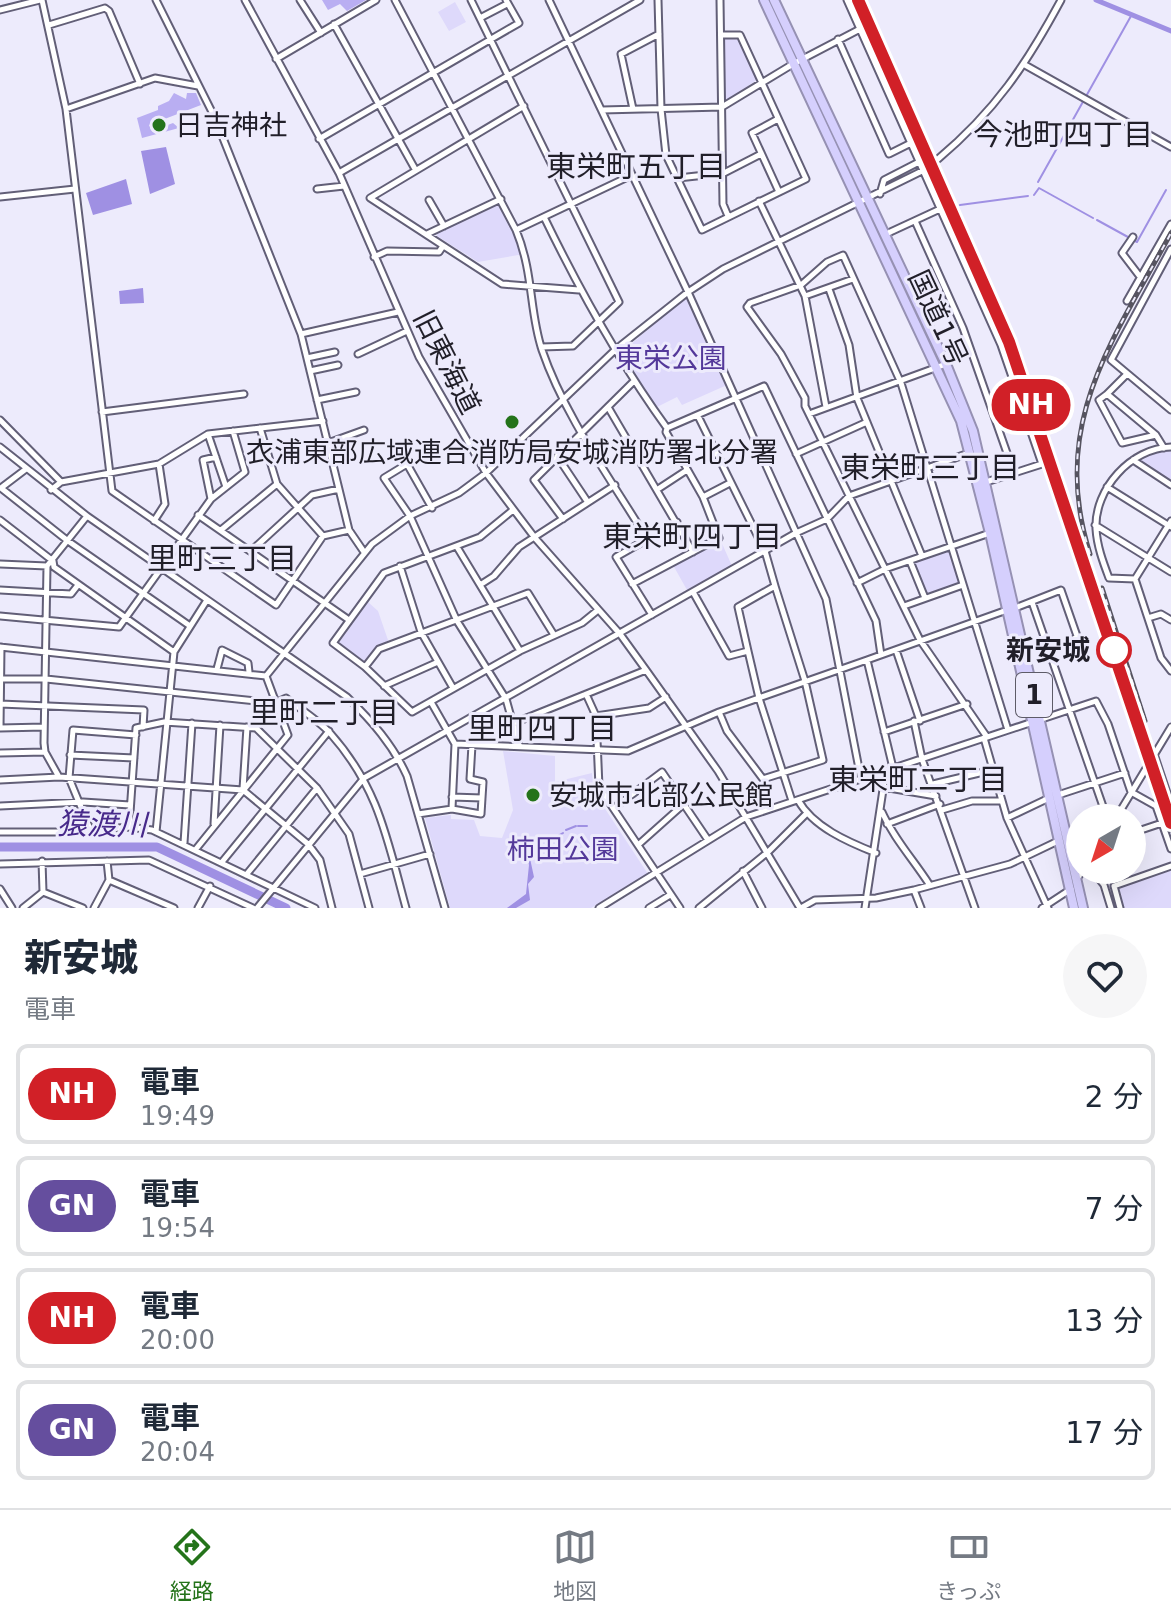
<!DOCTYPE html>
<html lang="ja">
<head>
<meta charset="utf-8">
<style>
	:root { --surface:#fff; --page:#f6f6f7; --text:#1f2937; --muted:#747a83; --line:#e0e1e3; --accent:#24731a }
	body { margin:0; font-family:"DejaVu Sans","Noto Sans JP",sans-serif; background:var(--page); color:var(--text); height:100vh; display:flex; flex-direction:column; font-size:30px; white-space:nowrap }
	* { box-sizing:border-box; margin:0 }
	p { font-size:26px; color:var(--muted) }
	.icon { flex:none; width:44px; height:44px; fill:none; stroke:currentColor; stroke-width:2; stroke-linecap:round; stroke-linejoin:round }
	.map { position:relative; height:908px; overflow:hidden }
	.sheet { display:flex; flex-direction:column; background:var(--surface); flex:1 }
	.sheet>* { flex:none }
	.badge { padding:0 16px; border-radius:26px; font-size:28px; line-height:52px }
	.needle { width:52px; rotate:219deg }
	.buttons { position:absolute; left:1066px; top:804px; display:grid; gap:16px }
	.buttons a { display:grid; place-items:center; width:80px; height:80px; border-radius:50%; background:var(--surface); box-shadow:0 8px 32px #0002; font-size:40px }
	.map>.badge { position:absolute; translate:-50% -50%; box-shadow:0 0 0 4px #fff }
	.round { display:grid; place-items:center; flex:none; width:84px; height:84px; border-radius:42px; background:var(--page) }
	.summary { display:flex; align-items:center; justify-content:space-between; height:136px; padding:0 24px }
	h1 { font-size:38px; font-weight:800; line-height:60px }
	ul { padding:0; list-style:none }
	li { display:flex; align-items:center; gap:24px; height:100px; margin:0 16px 12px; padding:0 8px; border:4px solid var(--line); border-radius:12px }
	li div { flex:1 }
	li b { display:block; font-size:30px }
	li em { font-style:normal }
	li .badge { min-width:88px; font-weight:700; text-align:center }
	.menu { display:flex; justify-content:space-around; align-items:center; height:112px; border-top:2px solid var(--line); background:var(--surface); font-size:22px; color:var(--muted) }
	.menu a { display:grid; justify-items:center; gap:4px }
	.menu .current { color:var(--accent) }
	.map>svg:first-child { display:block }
</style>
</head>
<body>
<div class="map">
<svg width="1171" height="908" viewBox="0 0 1171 908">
	<rect width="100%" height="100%" fill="#edebfc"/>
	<path fill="#ded9fb" d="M455,2L466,22L449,31L438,12Z
		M725,37L739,38L758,79L728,100L724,98Z
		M497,203L524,254L478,262L437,236V231Z
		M687,295L727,385L682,405L677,397L655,408L635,381L621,353Z
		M1171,450V483L1139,462L1149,455Z
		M720,539L732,566L687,590L673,565Z
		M950,549L959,585L925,594L913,562Z
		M368,602L378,611L389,643L364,665L338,644Z
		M503,751L555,756V782L592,773L594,792L648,874L591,908H450L425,818L451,815V819L474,820L480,836L502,838L513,810Z
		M1171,868V908H1121L1117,892L1119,887Z"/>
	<path fill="#b9aef2" d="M322,0H366L347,11L340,4L328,10Z
		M174,93L186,99L187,93H196L201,105L149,125L152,131L173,123L179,128L142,138L137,118L158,110V106L169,101Z"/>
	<path fill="#9f90e3" d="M166,147L175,184L150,194L141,151Z
		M126,179L132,204L93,215L86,193Z
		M143,288L144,303L120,304L119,291Z
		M526,840L534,877L528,884L530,900L516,908H507L526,894L529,865L523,842Z"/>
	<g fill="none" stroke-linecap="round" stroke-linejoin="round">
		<path stroke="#9f90e3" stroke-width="2" d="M1038,182L1131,16
			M1034,195L1039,188L1093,218
			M960,205L1028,196
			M1097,220L1137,242L1166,190
			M578,826H587
			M566,830L576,826
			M556,837L563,833"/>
		<path stroke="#9f90e3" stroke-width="5" d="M1096,0L1171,31"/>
		<path stroke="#9f90e3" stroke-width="9" d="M0,847H157L286,908"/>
		<path stroke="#c4c2d2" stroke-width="5" stroke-dasharray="5 2.5" stroke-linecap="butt" d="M922,171L938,159"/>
		<defs>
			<path id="minor" d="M42,0L66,109L112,491L276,605L323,536L349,530
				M156,0L215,118L301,334L349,530L364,552
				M245,0L339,173L419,357L486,473L535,538L620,634L646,670L718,771L800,908
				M300,0L321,33
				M395,0L516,230C534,274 529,311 542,350C565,417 611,479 647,539
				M471,0L619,302L573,346L541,347
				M549,0L688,292L826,599L861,779
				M658,0L661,109L666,155L702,230L806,179L740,35H721
				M720,0L723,204L728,216
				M847,0L1001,345L1042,464L986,482
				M0,10L40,0
				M480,18L507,4
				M334,24L415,169
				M49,25L105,8L109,11L140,84
				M838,39L889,154L911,143
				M276,59L376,0
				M1025,65L1171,147
				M524,106L370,198L502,284L579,290
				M66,109L155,78L198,86
				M633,109L621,54L659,34
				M602,110L722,107L793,64L860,29
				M778,119L752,133L779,192
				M319,139L519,23L506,0
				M938,159C995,111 1026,65 1061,0
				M339,173L640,0
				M678,178L724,173L761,154
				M317,189L344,186
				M880,194L884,180L919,162
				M0,197L75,189
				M429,200L444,226
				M759,201L805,296L826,407
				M544,217C580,291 619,362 667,428L666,432L703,497L719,538L632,584
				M915,221L963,328L1014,473
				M516,230L632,175
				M427,234L501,199
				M886,234L940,209
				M1133,237L1122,253L1141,278
				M1171,249L1111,360L1171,410
				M374,257L387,251L439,252L443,246
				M829,289L849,345L857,398L922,556
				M805,296L853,279
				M1127,301L1171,224
				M301,334L398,312
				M358,354L407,331
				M307,358L335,352
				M310,371L338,365
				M1107,394L1127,374
				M317,400L356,392
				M608,407L693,552
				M102,412L244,394
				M809,414L946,364
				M698,416L765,551L775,586
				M0,420L61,482
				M260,428L277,484L323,536
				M667,428L764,386L876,621L881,655
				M208,434L226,487
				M1156,435L1122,443L1099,400L1107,394L1156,435L1164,448
				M328,443L364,430
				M0,447L87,516L347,697C372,721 393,745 407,776L445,908
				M796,454L867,422
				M557,456L587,501
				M1133,460L1171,485
				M1107,487L1171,527
				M1,488L68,541L190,626
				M1,488L26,469
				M658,489L687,470
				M51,490L61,482L159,464L208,434L323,421
				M703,497L730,483
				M211,499L203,460L216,457
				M432,508L407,464L384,478L410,516L457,621L506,699L519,746
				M513,510L480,537L384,573L333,643L365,667L412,712L520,651L582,623L598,610
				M198,515L349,620
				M563,519L534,480L633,382
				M0,520L53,561L54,567L174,652
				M154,521L165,504L159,464
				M1095,525L1171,572
				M221,530L277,484
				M457,547L520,651
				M251,551L312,495L339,489
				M910,561L925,598
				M0,564L47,566
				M400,566L421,632L453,688
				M1135,579L1109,578C1103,562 1097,546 1096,529C1094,489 1131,448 1171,447
				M1135,579L1161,658L1171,671
				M1135,579L1171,521
				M857,583L885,569L990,533
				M480,585L494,576L519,547L615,485
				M0,590L71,594L78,585
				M693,592L729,656L748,651L738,607L775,586L805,681L823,760L763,779L727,731L719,712
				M1032,602L1107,818
				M904,606L963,585
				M1015,608L1061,590L1085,659
				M652,615L616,557L677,522
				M0,616L119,627L211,499L245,472L233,431
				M1148,618L1161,614L1171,620
				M0,647L266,676
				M1049,648L1078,637
				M896,650L920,721
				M748,651L759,698L792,801
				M867,660L1007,610
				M365,667L379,649L528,593L554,635
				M217,669L222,650L248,663L249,672
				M266,676L372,544L410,516L459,493L486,473L615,350L688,292L723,269L922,171
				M0,679H46L275,703L286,698C300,709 318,720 330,733C379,788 387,839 406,908
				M384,686L438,662
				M586,694L596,716L599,787L680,908
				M0,704L144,710L143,727
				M596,716L649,708L666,697
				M914,721L922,759L975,908
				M514,723L646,670
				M0,728L1,647
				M0,728L44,727
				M884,732L967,704
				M987,737L920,640L805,406V398L781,354L747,307L750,303L801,285L827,262L843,255L901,383L1008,730
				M984,738L1007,818L1048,908
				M455,744L628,751L719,712L867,660L893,768
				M0,753L45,752
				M1154,754L1171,805
				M70,755L134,758
				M59,777L45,752L44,743L47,566L87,516
				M0,780L59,777L243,790L308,844L320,860L332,908
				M933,784L992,770
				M883,787L936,796
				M243,789L247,727
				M1058,795L1125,773
				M452,797L482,798
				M798,800C813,827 848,842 876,853
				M0,806L83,802L130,805
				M614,808L662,772L708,840
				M452,809L481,814L483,782L470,779L472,745
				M942,810L972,801H1001
				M882,812C894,839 913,859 929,884
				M418,814L452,809L455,744L431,702
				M1007,818L1049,798
				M1116,818L1171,727
				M214,824L220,725
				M887,824L940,804
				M129,827L136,728L164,722L256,728L317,788L349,834L369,908
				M90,829L69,778L73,730L136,735
				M0,832H78L129,827L152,830L315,908
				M156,832L174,652L207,600
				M1132,833L1162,823
				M184,843L192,723
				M638,845L685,803
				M196,849L288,735L266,676
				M42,861L43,892
				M222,862L329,731
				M0,864L149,860L253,908
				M1092,870L1104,885L1111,908
				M743,871L762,908
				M360,874L430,854
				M246,875L317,788
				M109,880L174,908
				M1076,880L1083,870
				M0,889L12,908
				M914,890L921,908
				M43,892L83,908
				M23,908L43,892
				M94,908L109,880L107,861
				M198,908L210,886
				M257,908L364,778L796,533L827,519L849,496L969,453
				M599,908L746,817L1096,701L1108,724L1131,792L1156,806L1171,849
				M649,908L670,895
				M699,908L768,852L806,814
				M801,908L815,900L876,898L914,890L1010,864L1058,841
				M865,908L886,770
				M1042,908L1071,889
				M1120,908L1114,886L1171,866"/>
			<path id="highway" d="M764,0L961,421L990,533L1074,908
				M774,0L946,364L973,431L1083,908"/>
		</defs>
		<use href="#minor" stroke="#625f77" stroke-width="9"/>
		<use href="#highway" stroke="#9691b3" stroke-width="12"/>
		<use href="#minor" stroke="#fff" stroke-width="5"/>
		<use href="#highway" stroke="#d5cffd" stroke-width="8"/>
		<defs>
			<path id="rail" d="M855,0L1007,343L1171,830
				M1090,554C1049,424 1112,342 1171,233
				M1102,588L1145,721"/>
		</defs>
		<use href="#rail" stroke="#565460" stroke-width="5"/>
		<use href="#rail" stroke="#edebfc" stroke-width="2" stroke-dasharray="6" stroke-linecap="butt"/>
	</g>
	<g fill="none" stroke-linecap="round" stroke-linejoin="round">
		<defs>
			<path id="line" d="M858,0L1009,342L1171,823"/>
		</defs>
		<use href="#line" stroke="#fff" stroke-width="18"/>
		<use href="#line" stroke="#d12027" stroke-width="12"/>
	</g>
	<g fill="#24731a" stroke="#edebfc" stroke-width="3">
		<circle cx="159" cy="125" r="8"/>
		<circle cx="512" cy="422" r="8"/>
		<circle cx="533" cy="795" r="8"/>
	</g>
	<circle fill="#fff" stroke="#d12027" stroke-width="4" cx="1114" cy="650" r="16"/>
	<g text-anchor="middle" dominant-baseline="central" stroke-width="6" stroke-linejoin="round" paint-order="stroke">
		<rect fill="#edebfc" stroke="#5e5c68" stroke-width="2" x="1016" y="673" width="36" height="44" rx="6"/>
		<g font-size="26" font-weight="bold" fill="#211f29">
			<text x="1034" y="695">1</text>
		</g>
		<g font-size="28" fill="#211f29" stroke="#edebfc" text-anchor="start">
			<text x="175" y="125">日吉神社</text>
			<text x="512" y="452" text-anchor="middle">衣浦東部広域連合消防局安城消防署北分署</text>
			<text x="549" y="795">安城市北部公民館</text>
		</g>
		<g font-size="28" fill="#211f29" stroke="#edebfc">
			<text transform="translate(938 318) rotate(65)">国道1号</text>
			<text transform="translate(447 362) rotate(63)">旧東海道</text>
		</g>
		<g font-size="28" fill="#54399a" stroke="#edebfc">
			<text x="671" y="358">東栄公園</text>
			<text x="563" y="849">柿田公園</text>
		</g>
		<g font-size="28" font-weight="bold" fill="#211f29" stroke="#edebfc" text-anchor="end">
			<text x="1090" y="650">新安城</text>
		</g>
		<g font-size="30" fill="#211f29" stroke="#edebfc">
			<text x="1063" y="134">今池町四丁目</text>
			<text x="636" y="166">東栄町五丁目</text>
			<text x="930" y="467">東栄町三丁目</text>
			<text x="692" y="536">東栄町四丁目</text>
			<text x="222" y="558">里町三丁目</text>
			<text x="324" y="712">里町二丁目</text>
			<text x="542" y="728">里町四丁目</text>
			<text x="918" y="779">東栄町二丁目</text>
		</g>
		<g font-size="30" font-style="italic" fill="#47298a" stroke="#edebfc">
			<text transform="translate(102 824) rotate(1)">猿渡川</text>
		</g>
	</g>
</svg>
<div class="buttons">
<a><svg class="needle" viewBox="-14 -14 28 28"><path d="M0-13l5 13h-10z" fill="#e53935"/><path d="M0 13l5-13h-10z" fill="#747a83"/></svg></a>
</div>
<b class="badge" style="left:1031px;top:405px;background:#d12027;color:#fff">NH</b>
</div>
<section class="sheet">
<div class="summary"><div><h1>新安城</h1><p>電車</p></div><a class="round"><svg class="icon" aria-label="heart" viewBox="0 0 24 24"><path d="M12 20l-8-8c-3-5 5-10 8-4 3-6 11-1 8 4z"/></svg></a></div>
<ul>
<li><span class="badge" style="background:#d12027;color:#fff">NH</span><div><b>電車</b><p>19:49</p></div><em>2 分</em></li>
<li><span class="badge" style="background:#654e9e;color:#fff">GN</span><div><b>電車</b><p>19:54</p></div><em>7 分</em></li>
<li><span class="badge" style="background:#d12027;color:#fff">NH</span><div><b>電車</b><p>20:00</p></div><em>13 分</em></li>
<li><span class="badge" style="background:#654e9e;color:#fff">GN</span><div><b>電車</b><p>20:04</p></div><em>17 分</em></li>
</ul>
</section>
<nav class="menu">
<a class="current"><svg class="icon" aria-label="directions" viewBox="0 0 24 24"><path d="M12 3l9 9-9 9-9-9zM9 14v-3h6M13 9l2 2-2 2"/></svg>経路</a>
<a><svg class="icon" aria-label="map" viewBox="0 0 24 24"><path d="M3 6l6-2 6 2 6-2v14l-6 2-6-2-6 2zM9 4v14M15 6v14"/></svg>地図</a>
<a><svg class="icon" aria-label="tickets" viewBox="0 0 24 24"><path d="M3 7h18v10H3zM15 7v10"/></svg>きっぷ</a>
</nav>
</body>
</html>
